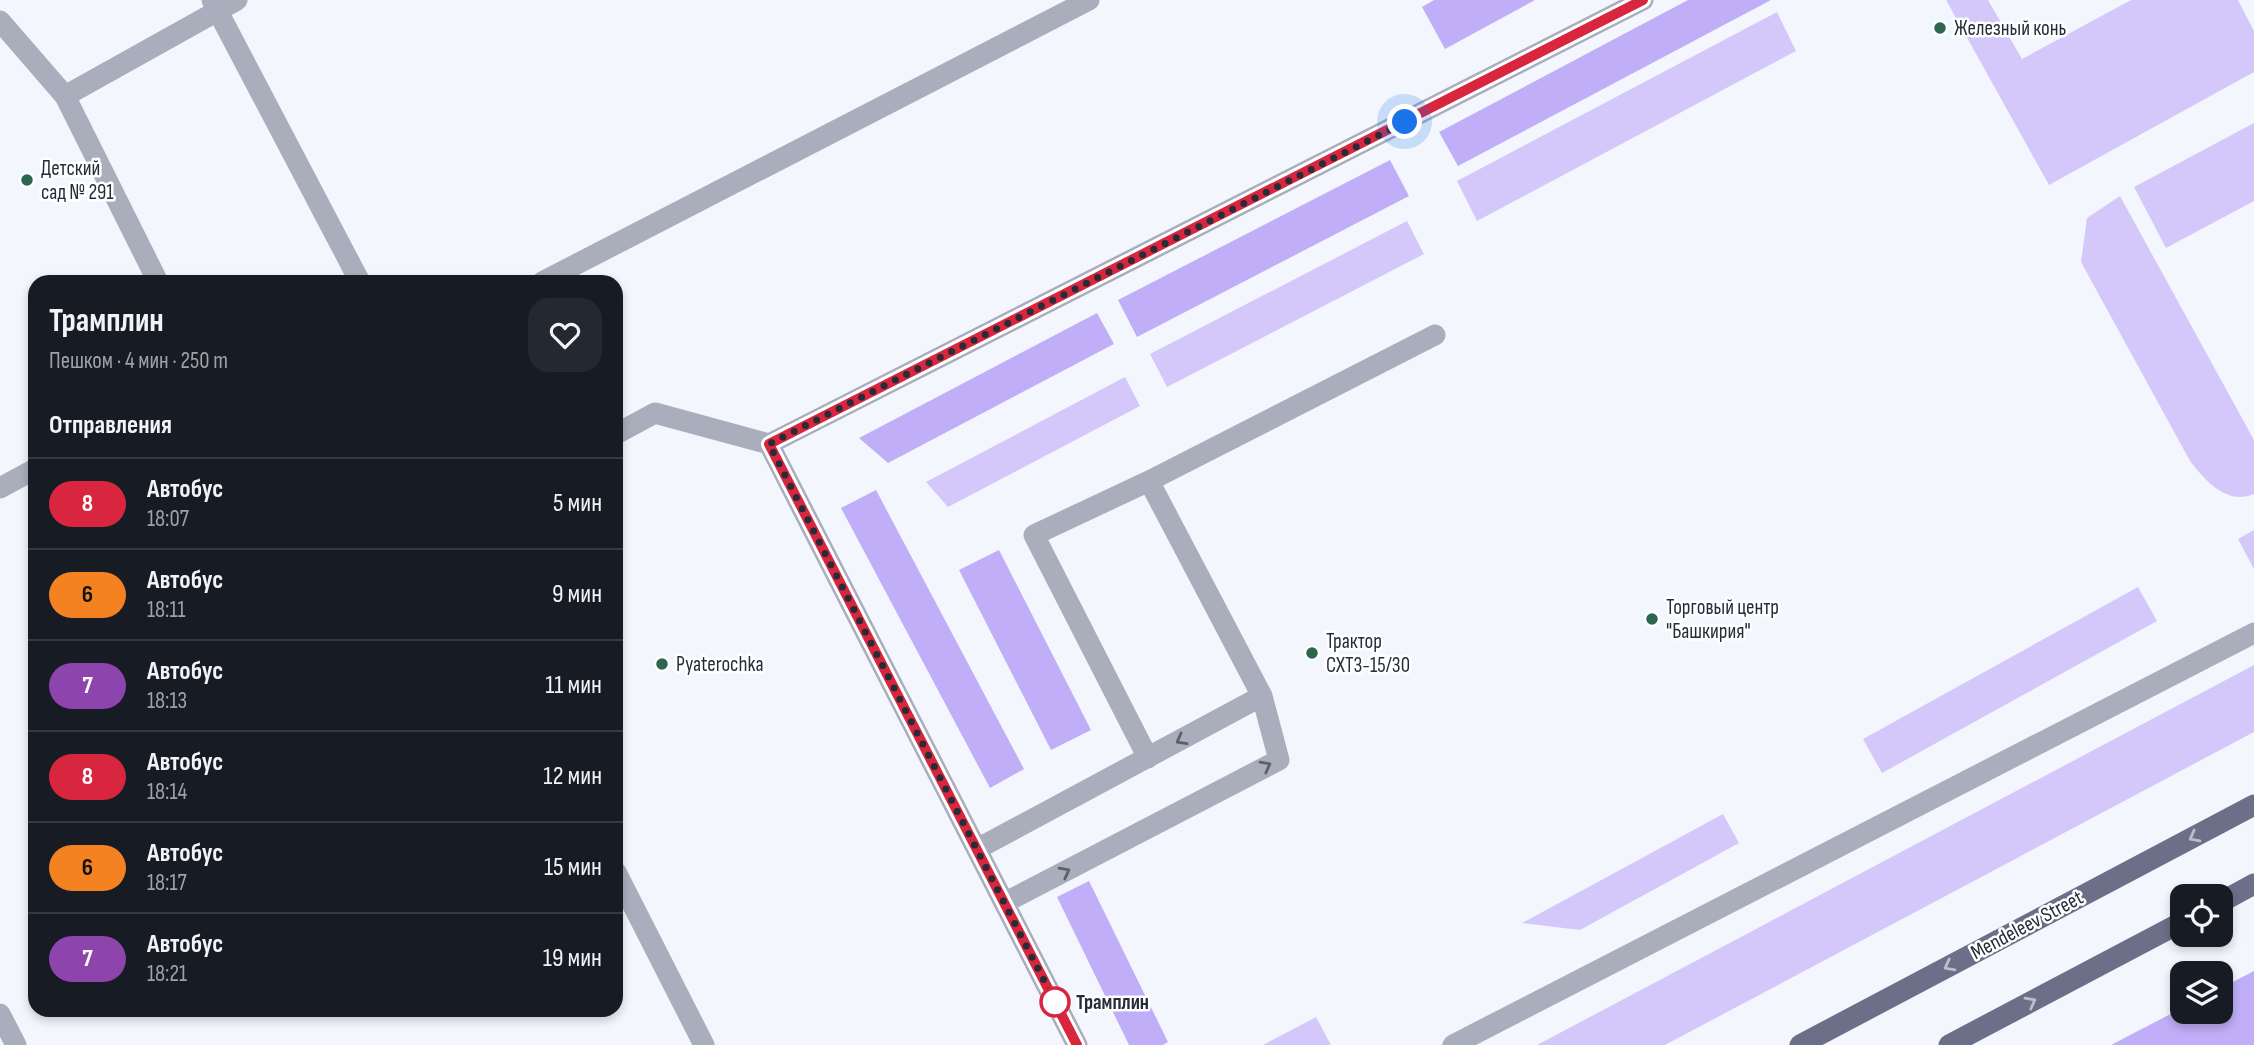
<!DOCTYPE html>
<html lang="ru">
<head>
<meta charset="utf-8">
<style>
	:root { --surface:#171b24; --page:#242831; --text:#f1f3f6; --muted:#9ea1a6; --line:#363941 }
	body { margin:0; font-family:"Sofia Sans Condensed",sans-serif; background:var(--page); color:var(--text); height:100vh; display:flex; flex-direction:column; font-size:26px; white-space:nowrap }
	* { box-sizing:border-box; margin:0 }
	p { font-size:23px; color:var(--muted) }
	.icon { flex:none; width:38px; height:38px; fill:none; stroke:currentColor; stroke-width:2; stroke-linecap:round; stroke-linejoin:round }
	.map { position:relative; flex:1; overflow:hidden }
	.sheet { position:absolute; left:28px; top:275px; width:595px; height:742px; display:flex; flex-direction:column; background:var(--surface); border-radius:21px; box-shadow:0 4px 10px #0003 }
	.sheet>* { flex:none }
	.badge { padding:0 14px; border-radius:23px; font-size:24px; line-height:46px }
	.fabs { position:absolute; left:2170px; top:884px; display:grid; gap:14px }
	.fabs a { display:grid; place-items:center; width:63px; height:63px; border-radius:14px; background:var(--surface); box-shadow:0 4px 10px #0003; font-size:35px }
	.you { position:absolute; width:35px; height:35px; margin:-18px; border:5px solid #fff; border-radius:50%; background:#1a73e8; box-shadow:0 0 0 10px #1a73e833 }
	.map>.badge { position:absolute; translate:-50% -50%; box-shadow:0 0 0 4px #fff }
	h2 { padding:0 21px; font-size:26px; line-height:63px }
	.round { display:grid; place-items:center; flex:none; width:74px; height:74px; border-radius:21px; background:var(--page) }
	.head { display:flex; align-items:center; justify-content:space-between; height:119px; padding:0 21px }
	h1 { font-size:33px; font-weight:700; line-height:52px }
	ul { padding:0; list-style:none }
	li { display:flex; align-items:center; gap:21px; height:91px; padding:0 21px; border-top:2px solid var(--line) }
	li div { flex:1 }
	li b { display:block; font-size:26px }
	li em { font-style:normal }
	li .badge { min-width:77px; font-weight:700; text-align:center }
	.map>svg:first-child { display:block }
</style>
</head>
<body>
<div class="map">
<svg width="2254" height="1045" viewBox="0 0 2254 1045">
	<rect width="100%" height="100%" fill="#f3f7fd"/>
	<path fill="#d4c8fb" d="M1946,0H1988L2022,59L2131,0H2238L2254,31V72L2049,185Z
		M1777,12L1796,51L1477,221L1457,181Z
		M2254,123V201L2166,248L2134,187Z
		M2120,196L2254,440V494C2227,506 2205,480 2190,461L2081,262L2087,218Z
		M1407,221L1424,254L1167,387L1150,354Z
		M1125,377L1140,406L948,507L926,482Z
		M2254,530V569L2238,539Z
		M2138,587L2157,621L1882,773L1863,739Z
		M2254,665V732L1665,1045H1537Z
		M1723,814L1739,843L1580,930L1522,923Z
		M1316,1017L1331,1045H1263Z"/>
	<path fill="#c0aef8" d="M1434,0H1535L1445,49L1422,7Z
		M1688,0H1771L1458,166L1439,132Z
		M1390,160L1409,196L1137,337L1118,300Z
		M1097,313L1114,344L888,463L859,438Z
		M876,490L1024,769L990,788L841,508Z
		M999,550L1091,730L1051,750L959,570Z
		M1089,881L1168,1042L1163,1045H1129L1057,897Z
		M2254,971V1045H2111L2182,1008V1012H2221V988Z"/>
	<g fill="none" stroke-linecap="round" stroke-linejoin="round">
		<path stroke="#aaadbb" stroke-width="21" d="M212,0L360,282
			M0,21L65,96
			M158,282L65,96L237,0
			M542,282L1089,0
			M616,434L655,413L769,444L1643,0
			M769,444L1077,1045
			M0,488L35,469
			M1148,758L1034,535L1149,481
			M977,849L1262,696
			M616,872L704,1045
			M1004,903L1279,760L1262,696L1149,481L1435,335
			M0,1014L16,1045
			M1453,1045L2254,633"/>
		<path stroke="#6b6f88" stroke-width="21" d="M2221,902L2254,884
			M1800,1045L2254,805
			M1949,1045L2182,922"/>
	</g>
	<defs><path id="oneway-chevron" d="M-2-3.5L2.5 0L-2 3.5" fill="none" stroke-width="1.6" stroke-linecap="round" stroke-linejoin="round" transform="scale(1.75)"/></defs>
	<g stroke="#5b606c">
		<use href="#oneway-chevron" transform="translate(1181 740) rotate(151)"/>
		<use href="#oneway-chevron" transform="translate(1266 766) rotate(-28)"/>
		<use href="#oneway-chevron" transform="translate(1065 872) rotate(-28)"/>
	</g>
	<g stroke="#bcbec9">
		<use href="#oneway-chevron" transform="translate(2194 837) rotate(152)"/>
		<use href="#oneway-chevron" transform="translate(1949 966) rotate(152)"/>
		<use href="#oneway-chevron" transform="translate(2031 1002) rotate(-28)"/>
	</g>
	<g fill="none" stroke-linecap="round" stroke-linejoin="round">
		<defs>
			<path id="line" d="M1077,1045L769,444L1643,0"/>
		</defs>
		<use href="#line" stroke="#fff" stroke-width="16"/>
		<use href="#line" stroke="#d7263d" stroke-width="10"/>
		<path stroke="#262d38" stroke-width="7" stroke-dasharray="0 12.6" d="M1055,1002L769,444L1405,122"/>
	</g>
	<g fill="#2c664f" stroke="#fff" stroke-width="2.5">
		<circle cx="1940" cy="28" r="7"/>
		<circle cx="27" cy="180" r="7"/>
		<circle cx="1652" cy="619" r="7"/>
		<circle cx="1312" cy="653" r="7"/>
		<circle cx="662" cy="664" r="7"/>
	</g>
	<circle fill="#fff" stroke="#d7263d" stroke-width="3.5" cx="1055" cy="1002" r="14"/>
	<g text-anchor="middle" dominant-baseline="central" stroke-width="5" stroke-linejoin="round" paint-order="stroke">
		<g font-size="21" fill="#262d38" stroke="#fff" text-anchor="start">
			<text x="1954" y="28">Железный конь</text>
			<text x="41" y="168">Детский<tspan x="41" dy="24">сад № 291</tspan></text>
			<text x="1666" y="607">Торговый центр<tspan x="1666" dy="24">"Башкирия"</tspan></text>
			<text x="1326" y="641">Трактор<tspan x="1326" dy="24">СХТ3-15/30</tspan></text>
			<text x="676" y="664">Pyaterochka</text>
		</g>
		<g font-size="21" fill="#262d38" stroke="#fff">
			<text transform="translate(2027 925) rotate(-28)">Mendeleev Street</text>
		</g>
		<g font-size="21" font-weight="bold" fill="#262d38" stroke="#fff" text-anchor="start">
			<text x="1076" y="1002">Трамплин</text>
		</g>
	</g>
</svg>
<div class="fabs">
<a><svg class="icon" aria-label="locate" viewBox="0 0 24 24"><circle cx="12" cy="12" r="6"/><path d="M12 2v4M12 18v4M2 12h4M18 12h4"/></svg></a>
<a><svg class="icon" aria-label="layers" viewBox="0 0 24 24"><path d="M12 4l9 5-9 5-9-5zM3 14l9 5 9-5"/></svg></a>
</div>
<div class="you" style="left:1405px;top:122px"></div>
<section class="sheet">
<div class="head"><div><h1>Трамплин</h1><p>Пешком · 4 мин · 250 m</p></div><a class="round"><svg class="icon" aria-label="heart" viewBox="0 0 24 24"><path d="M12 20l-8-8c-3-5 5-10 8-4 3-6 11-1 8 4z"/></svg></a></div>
<h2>Отправления</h2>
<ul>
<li><span class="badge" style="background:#d7263d;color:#fff">8</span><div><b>Автобус</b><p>18:07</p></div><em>5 мин</em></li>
<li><span class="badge" style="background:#f58220;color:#111">6</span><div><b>Автобус</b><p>18:11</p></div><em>9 мин</em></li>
<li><span class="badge" style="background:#8e44ad;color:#fff">7</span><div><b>Автобус</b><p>18:13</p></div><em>11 мин</em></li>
<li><span class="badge" style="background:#d7263d;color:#fff">8</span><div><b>Автобус</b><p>18:14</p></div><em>12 мин</em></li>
<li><span class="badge" style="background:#f58220;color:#111">6</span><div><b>Автобус</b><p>18:17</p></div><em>15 мин</em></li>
<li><span class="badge" style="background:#8e44ad;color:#fff">7</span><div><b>Автобус</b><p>18:21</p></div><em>19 мин</em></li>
</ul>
</section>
</div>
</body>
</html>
